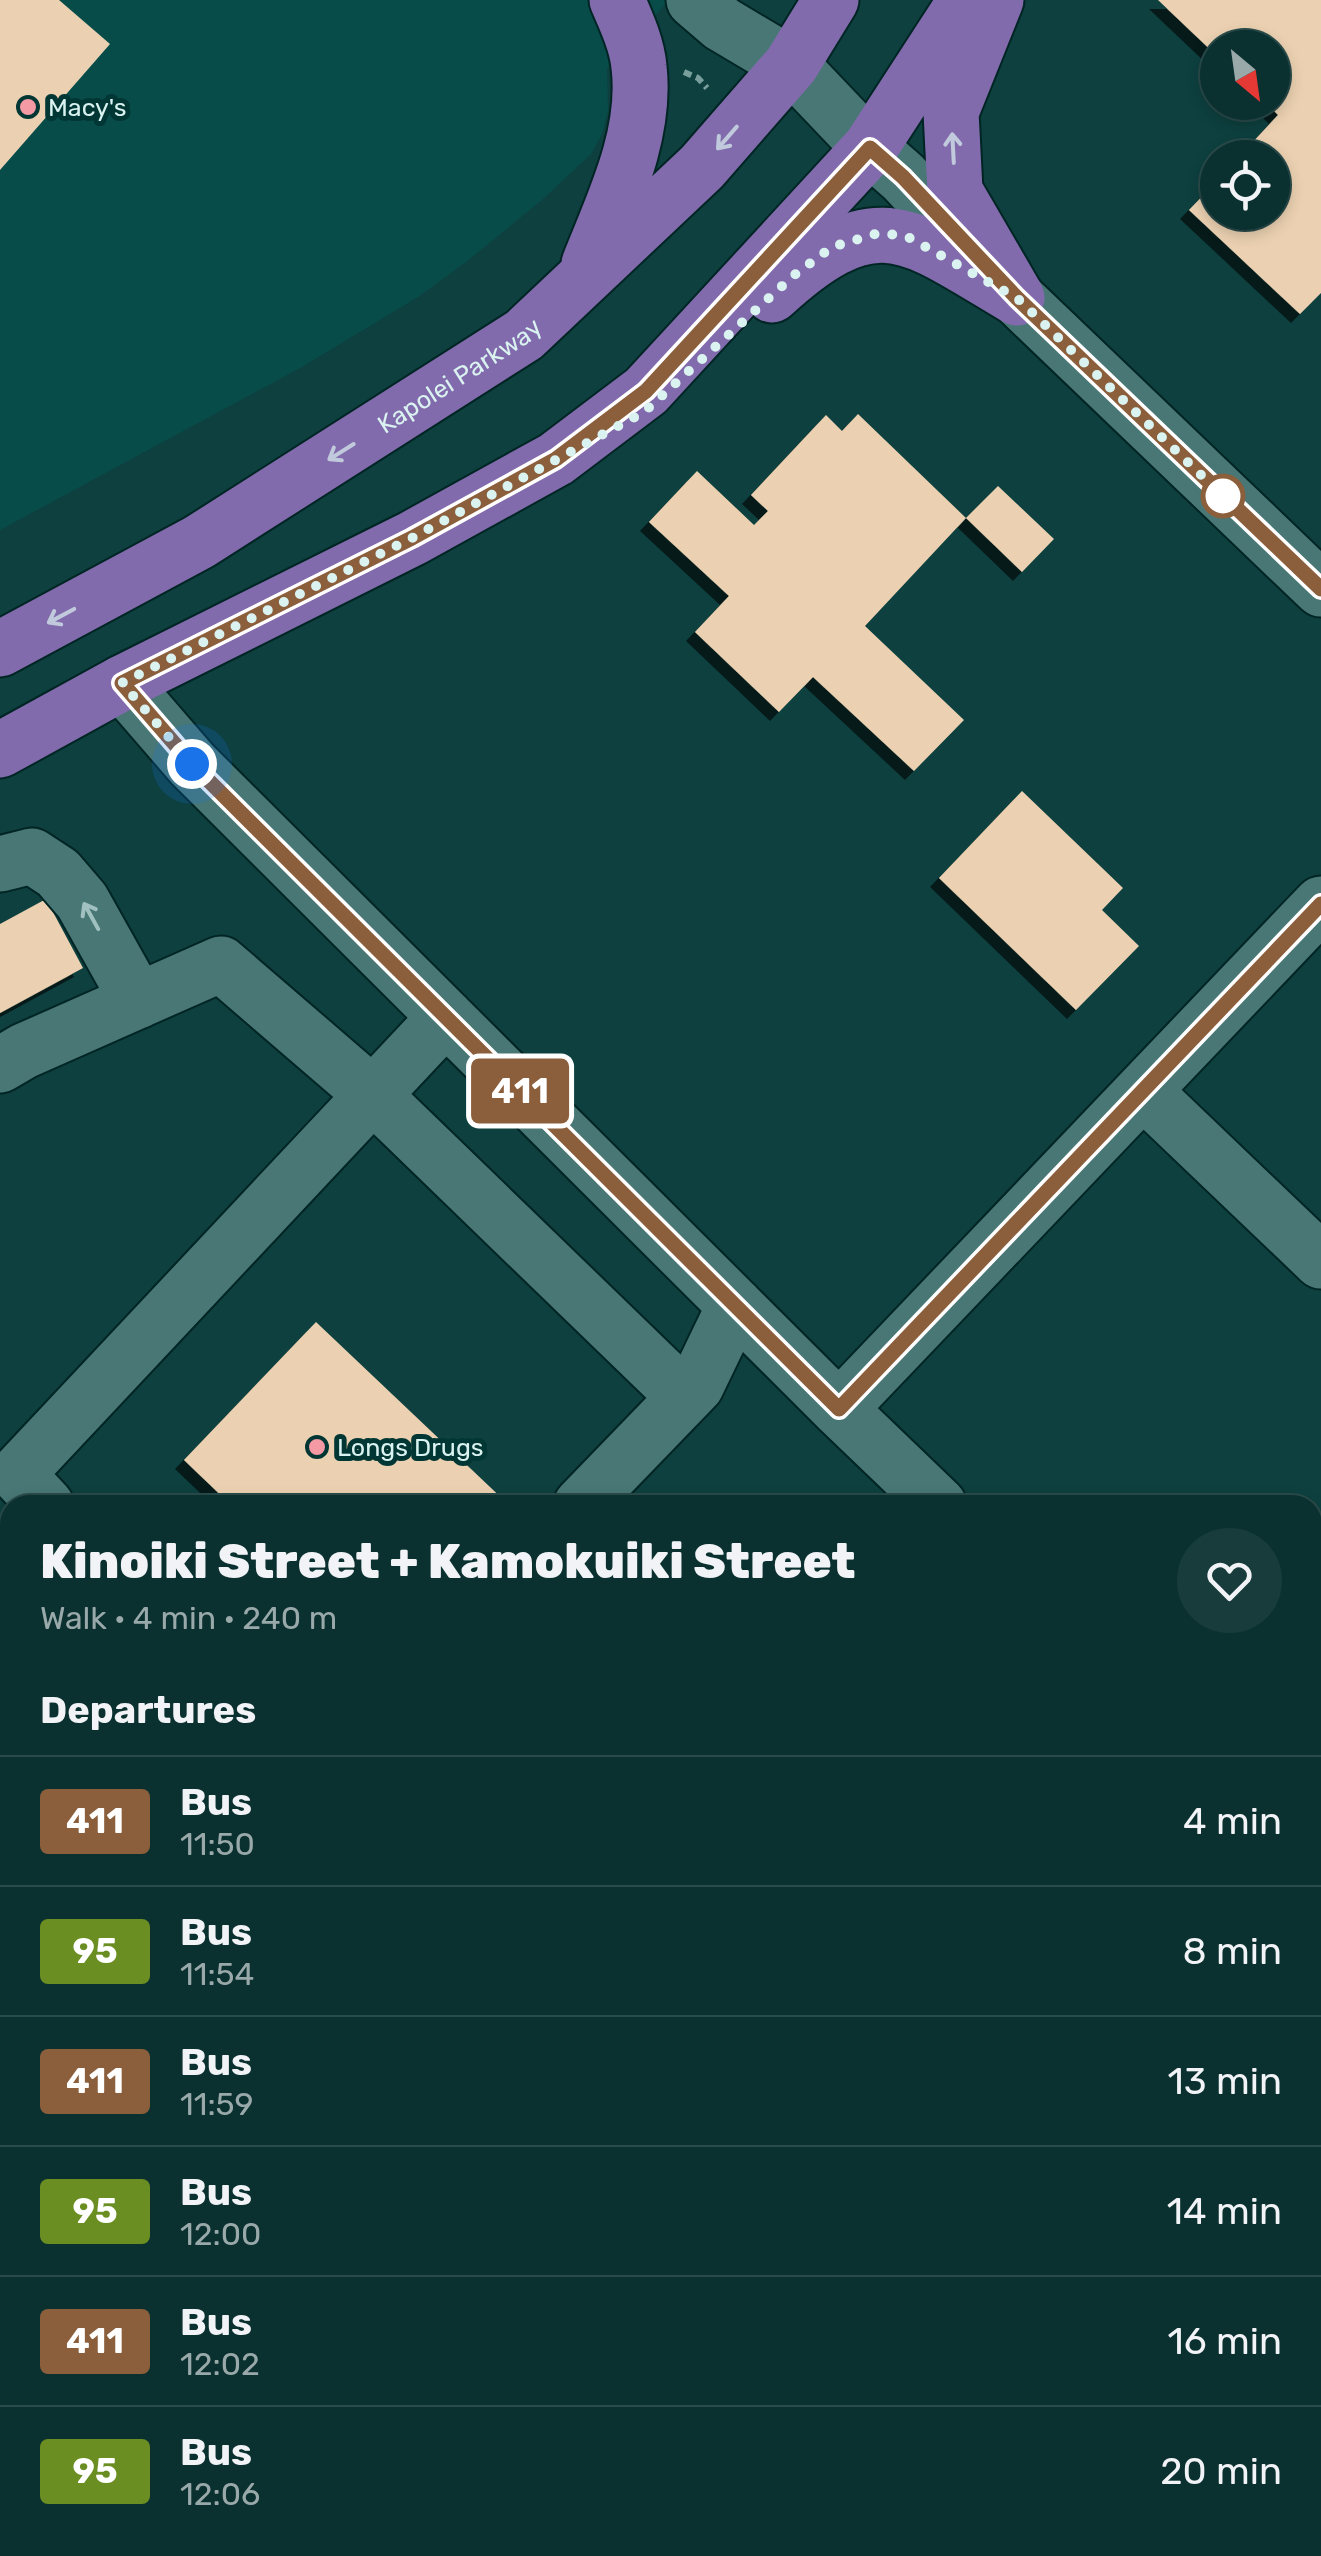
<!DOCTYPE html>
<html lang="en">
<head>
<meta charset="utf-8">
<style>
	:root { --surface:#0a302f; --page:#183c3b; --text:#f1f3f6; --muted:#99a9aa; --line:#2a4b4b }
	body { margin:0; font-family:Rubik,sans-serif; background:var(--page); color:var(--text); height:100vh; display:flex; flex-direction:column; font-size:38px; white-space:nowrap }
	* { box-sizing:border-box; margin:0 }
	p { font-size:32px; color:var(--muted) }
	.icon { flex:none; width:55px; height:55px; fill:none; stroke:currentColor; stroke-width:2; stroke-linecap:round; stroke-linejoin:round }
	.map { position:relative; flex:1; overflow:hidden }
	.details { position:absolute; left:0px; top:1495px; width:1322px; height:1062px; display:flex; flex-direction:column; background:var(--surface); border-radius:30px 30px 0 0; box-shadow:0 5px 15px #0003,0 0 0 2px var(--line) }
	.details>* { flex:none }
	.badge { padding:0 20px; border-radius:8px; font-size:35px; line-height:65px }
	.needle { width:65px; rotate:151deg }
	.fabs { position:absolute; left:1200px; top:30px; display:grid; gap:20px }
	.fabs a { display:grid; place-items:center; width:90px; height:90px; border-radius:50%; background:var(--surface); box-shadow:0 5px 15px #0003,0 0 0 2px var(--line); font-size:50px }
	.you { position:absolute; width:50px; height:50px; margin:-25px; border:8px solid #fff; border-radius:50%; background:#1a73e8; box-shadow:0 0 0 15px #1a73e833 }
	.map>.badge { position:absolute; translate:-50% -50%; box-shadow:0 0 0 5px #fff }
	h2 { padding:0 40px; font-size:38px; line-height:90px }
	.round { display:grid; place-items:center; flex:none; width:105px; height:105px; border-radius:52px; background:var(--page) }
	.overview { display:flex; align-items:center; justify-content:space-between; height:170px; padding:0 40px }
	h1 { font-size:48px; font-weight:800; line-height:75px }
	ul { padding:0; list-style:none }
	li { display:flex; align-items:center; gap:30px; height:130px; padding:0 40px; border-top:2px solid var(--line) }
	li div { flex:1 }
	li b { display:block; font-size:38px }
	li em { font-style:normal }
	li .badge { min-width:110px; font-weight:700; text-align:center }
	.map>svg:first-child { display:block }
</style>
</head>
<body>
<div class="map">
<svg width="1321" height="2556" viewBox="0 0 1321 2556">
	<defs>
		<filter id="shadow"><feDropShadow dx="-9" dy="9" stdDeviation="0" flood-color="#0009"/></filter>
	</defs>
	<rect width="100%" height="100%" fill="#0d403f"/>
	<path fill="#084c4a" d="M0,0H669L607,69L608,111L602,134L591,154L543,199L470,259L418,297L302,367L0,530Z"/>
	<path fill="#964754" d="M149,2548H687L699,2556H143Z"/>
	<path fill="#ebd1b1" filter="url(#shadow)" d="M0,0H59L110,44L0,170Z
		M1158,0H1321V293L1300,314L1189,210L1218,180V212H1272V158H1238L1278,115L1265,102H1272V48H1218V57Z
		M858,414L966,518L865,626L964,720L914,771L813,677L779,712L695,632L729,596L649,522L697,471L754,525L768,511L751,495L826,415L842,431Z
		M998,486L1054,539L1022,572L966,518Z
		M1022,791L1123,888L1102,910L1139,946L1076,1010L939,878Z
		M46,899L83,968L0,1013V924Z
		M316,1322L509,1505H231L184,1460Z"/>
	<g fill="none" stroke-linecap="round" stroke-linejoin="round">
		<defs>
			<path id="minor" d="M694,0L722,24L791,65L870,148L903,177L1017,298L1321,589
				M122,683L192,764L839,1409L939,1505
				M0,864L32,856L58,873L82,901L138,1001
				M0,1065L24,1051L221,964L373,1095L685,1397
				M1143,1091L1321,1261
				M839,1409L1321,904
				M46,1505L17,1474L446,1017
				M581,1505L696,1386L735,1305
				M0,1658L10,1694
				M1312,1861L1321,1869"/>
			<g id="major">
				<path d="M996,0L951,112L955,191L1016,296"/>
				<path d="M589,264C613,203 647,135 639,67C637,44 626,21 617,0"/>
				<path d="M772,295C878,198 908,234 1017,298"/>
				<path id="s1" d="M0,649L199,542L524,335L702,167L791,65L831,0"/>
				<path d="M0,750L122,683L413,538L556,459L646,391L870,148L966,0"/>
				<path d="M0,1727L10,1735"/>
				<path d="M0,1878L10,1885"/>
				<path d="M967,2548L979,2556"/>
				<path d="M1215,2548L1227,2556"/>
			</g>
		</defs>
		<use href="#minor" stroke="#002524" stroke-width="59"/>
		<use href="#major" stroke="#002524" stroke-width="59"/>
		<path stroke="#799f9d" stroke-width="6" stroke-dasharray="8 5" stroke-linecap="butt" d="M684,72L698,78L707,88
			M0,1982L10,1989
			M816,2548L829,2556"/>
		<use href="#minor" stroke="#487775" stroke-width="55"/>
		<use href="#major" stroke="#826bac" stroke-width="55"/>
	</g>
	<defs><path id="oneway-shaft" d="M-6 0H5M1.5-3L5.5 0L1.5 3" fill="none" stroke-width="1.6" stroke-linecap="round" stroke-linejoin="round" transform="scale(2.5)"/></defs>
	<g stroke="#c0cadc">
		<use href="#oneway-shaft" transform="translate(727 138) rotate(131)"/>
		<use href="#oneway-shaft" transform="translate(953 148) rotate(-93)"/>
		<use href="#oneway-shaft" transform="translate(341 452) rotate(148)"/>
		<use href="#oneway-shaft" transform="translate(61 616) rotate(152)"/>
	</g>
	<use stroke="#a0c1bf" href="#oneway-shaft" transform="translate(91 916) rotate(-119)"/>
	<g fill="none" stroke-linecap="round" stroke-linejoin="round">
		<defs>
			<path id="line" d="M1321,589L1017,298L903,177L870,148L646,391L556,459L412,538L122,683L192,764L839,1409L1321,904"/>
		</defs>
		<use href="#line" stroke="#fff" stroke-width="22"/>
		<use href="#line" stroke="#8b5e3c" stroke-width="15"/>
		<path stroke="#daf3f1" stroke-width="10" stroke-dasharray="0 18" d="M192,764L122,683L412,538L644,412L793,276L832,247L879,233L906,236L1017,298L1223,496"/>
	</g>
	<g fill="#f49aa5" stroke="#003634" stroke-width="4">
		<circle cx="28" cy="107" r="10"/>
		<circle cx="317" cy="1447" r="10"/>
	</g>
	<circle fill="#fff" stroke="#8b5e3c" stroke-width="5" cx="1223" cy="496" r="20"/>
	<g text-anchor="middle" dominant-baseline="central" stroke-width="10" stroke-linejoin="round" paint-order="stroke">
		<g font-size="25" fill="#daf3f1" stroke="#003634" text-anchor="start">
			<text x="48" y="107">Macy's</text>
			<text x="337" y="1447">Longs Drugs</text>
		</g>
		<g font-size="25" fill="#daf3f1" stroke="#003634">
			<text stroke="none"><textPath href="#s1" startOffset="535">Kapolei Parkway</textPath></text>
		</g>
	</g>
</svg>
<div class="fabs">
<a><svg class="needle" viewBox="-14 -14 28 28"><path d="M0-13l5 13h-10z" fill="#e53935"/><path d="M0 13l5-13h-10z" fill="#99a9aa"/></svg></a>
<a><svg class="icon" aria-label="locate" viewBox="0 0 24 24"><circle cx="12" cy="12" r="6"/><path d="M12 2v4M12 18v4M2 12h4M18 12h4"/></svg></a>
</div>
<div class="you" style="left:192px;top:764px"></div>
<b class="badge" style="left:520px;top:1091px;background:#8b5e3c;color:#fff">411</b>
<section class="details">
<div class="overview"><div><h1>Kinoiki Street + Kamokuiki Street</h1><p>Walk · 4 min · 240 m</p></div><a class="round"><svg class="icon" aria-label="heart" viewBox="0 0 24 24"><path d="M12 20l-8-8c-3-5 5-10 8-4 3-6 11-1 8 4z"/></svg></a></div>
<h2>Departures</h2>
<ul>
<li><span class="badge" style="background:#8b5e3c;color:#fff">411</span><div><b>Bus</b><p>11:50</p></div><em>4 min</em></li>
<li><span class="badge" style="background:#6b8e23;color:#fff">95</span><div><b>Bus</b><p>11:54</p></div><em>8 min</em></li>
<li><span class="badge" style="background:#8b5e3c;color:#fff">411</span><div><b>Bus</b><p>11:59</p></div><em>13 min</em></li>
<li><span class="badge" style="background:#6b8e23;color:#fff">95</span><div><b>Bus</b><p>12:00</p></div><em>14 min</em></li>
<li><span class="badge" style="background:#8b5e3c;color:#fff">411</span><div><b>Bus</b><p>12:02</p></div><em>16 min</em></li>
<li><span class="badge" style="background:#6b8e23;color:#fff">95</span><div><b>Bus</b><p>12:06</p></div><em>20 min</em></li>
</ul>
</section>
</div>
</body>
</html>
